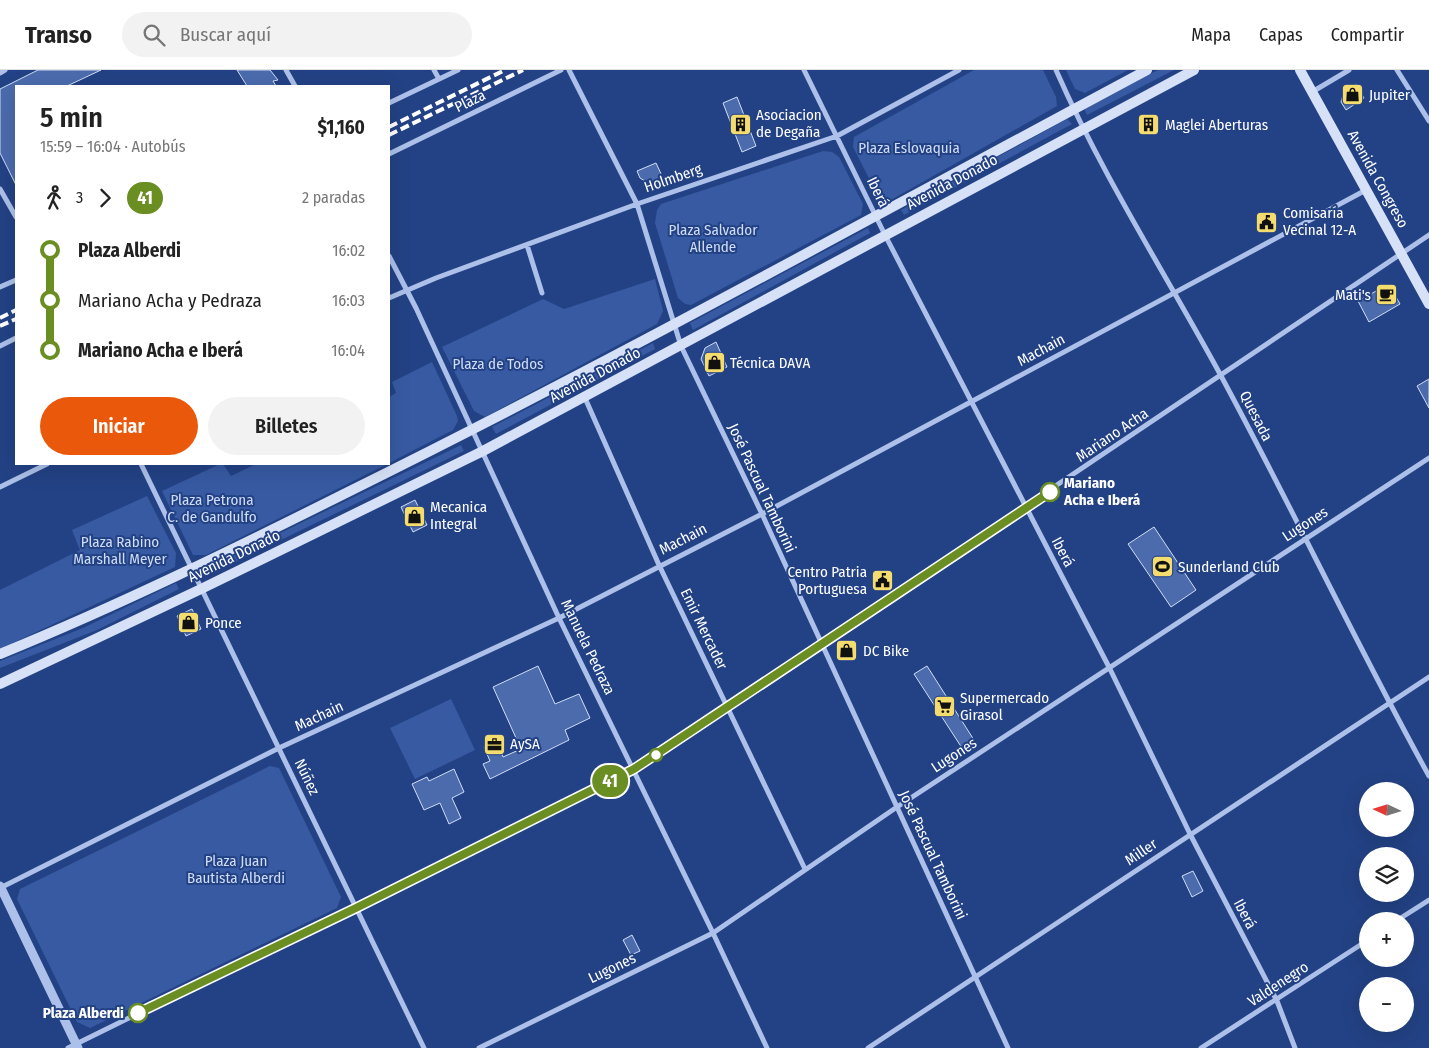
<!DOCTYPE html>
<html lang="es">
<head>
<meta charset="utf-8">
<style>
	:root { --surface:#fff; --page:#f2f2f2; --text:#222; --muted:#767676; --line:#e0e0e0; --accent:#ea580c }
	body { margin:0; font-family:"Fira Sans Condensed",sans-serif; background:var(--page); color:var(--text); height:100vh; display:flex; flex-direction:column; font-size:19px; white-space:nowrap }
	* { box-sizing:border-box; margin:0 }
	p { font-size:16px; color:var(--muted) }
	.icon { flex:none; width:28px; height:28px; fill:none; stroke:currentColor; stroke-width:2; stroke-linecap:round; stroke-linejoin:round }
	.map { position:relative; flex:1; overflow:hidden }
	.panel { position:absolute; left:15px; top:15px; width:375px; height:380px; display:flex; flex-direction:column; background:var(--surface); border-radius:0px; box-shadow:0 5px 20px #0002 }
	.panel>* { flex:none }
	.badge { padding:0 10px; border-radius:16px; font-size:18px; line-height:32px }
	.needle { width:32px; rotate:274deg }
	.buttons { position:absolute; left:1359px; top:712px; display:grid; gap:10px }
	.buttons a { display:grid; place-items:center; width:55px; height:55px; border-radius:50%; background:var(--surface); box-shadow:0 5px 20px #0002; font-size:25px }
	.map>.badge { position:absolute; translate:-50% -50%; box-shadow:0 0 0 2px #fff }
	.legs { display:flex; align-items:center; gap:8px; height:55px; padding:0 25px; font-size:16px }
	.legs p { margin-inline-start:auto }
	.summary { display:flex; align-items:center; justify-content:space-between; height:85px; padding:0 25px }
	h1 { font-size:28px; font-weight:600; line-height:38px }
	.action { display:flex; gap:10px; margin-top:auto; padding:10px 25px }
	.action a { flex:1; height:58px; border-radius:30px; background:var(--accent); color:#fff; font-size:20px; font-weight:600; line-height:58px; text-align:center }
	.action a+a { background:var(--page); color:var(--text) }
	ul { padding:0 25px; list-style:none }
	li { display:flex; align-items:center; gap:18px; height:50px; font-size:19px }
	li i { display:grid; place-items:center; width:8px; height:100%; margin:0 6px; background:currentColor }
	li i::after { content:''; width:12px; height:12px; margin:-6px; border:4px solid; border-radius:50%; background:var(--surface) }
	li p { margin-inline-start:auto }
	li:first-child i { background:linear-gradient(#0000 50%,currentColor 0) }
	li:last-child i { background:linear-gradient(currentColor 50%,#0000 0) }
	header { display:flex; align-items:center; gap:30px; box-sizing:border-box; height:70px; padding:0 25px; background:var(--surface); border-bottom:1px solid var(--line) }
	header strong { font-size:24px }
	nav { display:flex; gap:28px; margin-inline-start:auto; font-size:18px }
	.search { width:350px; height:45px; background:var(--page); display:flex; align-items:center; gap:12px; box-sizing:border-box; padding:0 18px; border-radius:28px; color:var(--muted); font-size:19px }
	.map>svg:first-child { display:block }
</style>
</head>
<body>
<header>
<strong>Transo</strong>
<div class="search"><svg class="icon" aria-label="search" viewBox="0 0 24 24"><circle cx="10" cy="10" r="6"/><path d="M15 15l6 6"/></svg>Buscar aquí</div>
<nav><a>Mapa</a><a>Capas</a><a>Compartir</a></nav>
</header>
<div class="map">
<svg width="1429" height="978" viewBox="0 0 1429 978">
	<rect width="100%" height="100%" fill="#234285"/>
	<path fill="#375aa2" d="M974,0H1043L1056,27L1057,36L889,131L879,128L853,77L854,67Z
		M1066,0H1128L1085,23L1075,19Z
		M1158,0H1174L1087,45L1084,38Z
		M1067,49L1072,54L904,145L901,140Z
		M823,81L832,82L839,87L863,134L861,145L691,235L685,234L678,228L655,153L657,140L661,134Z
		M868,158L870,163L693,260L690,253Z
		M655,209L663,241L657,254L485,347L474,341L442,277L543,229L564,239Z
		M653,273L655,279L496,364L492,357Z
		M432,292L457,346L458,351L453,360L389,393V327L396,323L392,312Z
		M461,375L464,381L211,504L208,498Z
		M220,394H223L231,406L256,394H387L206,485H193L162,421Z
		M147,426L176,483L175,497L0,579V520L80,480L72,460Z
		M176,513L179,519L97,560L0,598V591L83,558Z
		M451,629L475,680L415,709L390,658Z
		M270,696L279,698L341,827L337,838L90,958L77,952L17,829L20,819Z"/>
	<path fill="#4b6bad" stroke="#d0ddf7" d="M38,0H101L67,16H16V115L0,83V19Z
		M237,0H270L278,10L273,11L276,16H247Z
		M1356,14L1364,28L1346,40L1341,32L1344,22Z
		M737,27L756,76L742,82L723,33Z
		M1152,46L1158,57L1145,64L1140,53Z
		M656,93L663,108L650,114L640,108L637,101Z
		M1387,215L1391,218L1400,234L1369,252L1358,231Z
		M716,272L727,297L709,306L701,289L705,278Z
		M1429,309V338L1417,316Z
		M415,430L427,455L413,462L401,437Z
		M1154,457L1196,520L1171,537L1128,474Z
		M192,539L201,559L186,566L177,546Z
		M538,596L555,634L579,624L590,648L565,660L569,670L490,709L483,694L490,691L484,677L497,672L503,687L521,679L493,617Z
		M927,596L974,670L962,678L914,604Z
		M454,699L464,722L452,728L461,748L449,754L440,733L424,740L412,714L427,707L429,711Z
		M1193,801L1203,821L1192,827L1182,806Z
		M632,865L640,881L631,885L623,870Z"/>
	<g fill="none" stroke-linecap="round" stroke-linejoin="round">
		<path stroke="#acc0e9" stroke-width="5" d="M286,0L295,16
			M434,0L439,9
			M569,0L637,134L681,276L762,444L1008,978
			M804,0L885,165L1110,599L1190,764L1277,931L1295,978
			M1056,0C1102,105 1165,203 1220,304C1292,437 1356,574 1429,706
			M1397,0L1429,51
			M0,3L5,0
			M1312,22L1349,0
			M389,33L458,0
			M389,84L561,0
			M0,119L16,147
			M527,175L542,223
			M389,186L416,238L559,548L713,863L767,978
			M0,217L16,210
			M389,228L436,208L637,134L837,66L959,0
			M0,276L16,268
			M585,328L659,495L805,799
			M141,394L424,978
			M0,417L47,394
			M0,818L279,678L559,548L762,444L1366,120
			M1396,851L1429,830
			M68,978L634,699L1429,165
			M479,978L713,863L897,737L1429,388
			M868,978L1429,607
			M1201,978L1368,870"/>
		<path stroke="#acc0e9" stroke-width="9" d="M0,816L78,978"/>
		<path stroke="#d6e1f7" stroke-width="10" d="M1300,0L1429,234
			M0,584C120,535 236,478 352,420C621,287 883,141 1147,0
			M0,614L201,519L483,381L1194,0"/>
		<path stroke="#fff" stroke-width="4" stroke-dasharray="9 4" stroke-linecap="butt" d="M389,57L505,0
			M389,65L523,0
			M0,248L16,240
			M0,256L16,249"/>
	</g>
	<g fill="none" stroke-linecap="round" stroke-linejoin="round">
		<defs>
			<path id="line-1" d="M138,943L356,838L634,699L1050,422"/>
		</defs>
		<use href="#line-1" stroke="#fff" stroke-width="11"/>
		<use href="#line-1" stroke="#6b8e23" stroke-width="8"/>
	</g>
	<defs>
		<symbol id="shop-square" viewBox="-11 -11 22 22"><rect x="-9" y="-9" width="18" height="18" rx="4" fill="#f4dd6e" stroke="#234285"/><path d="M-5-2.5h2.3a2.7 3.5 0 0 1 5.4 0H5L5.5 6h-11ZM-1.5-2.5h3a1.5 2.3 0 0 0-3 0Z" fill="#111"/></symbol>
		<symbol id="building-square" viewBox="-11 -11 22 22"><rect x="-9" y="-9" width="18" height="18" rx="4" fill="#f4dd6e" stroke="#234285"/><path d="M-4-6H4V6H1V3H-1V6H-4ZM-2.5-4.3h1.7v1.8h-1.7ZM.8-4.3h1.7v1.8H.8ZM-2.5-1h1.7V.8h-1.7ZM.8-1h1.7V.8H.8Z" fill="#111"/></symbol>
		<symbol id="civic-square" viewBox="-11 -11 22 22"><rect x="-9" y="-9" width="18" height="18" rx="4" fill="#f4dd6e" stroke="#234285"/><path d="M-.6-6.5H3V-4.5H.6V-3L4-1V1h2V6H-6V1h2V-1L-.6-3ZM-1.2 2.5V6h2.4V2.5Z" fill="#111"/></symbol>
		<symbol id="cafe-square" viewBox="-11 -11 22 22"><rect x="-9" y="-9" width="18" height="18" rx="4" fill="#f4dd6e" stroke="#234285"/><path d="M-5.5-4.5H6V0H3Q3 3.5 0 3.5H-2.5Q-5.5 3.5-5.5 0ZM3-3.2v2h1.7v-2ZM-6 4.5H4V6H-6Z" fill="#111"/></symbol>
		<symbol id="stadium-square" viewBox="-11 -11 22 22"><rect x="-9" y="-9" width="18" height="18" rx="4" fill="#f4dd6e" stroke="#234285"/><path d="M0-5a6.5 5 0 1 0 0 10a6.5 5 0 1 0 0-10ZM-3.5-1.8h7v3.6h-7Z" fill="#111"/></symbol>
		<symbol id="supermarket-square" viewBox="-11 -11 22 22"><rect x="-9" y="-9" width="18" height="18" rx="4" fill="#f4dd6e" stroke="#234285"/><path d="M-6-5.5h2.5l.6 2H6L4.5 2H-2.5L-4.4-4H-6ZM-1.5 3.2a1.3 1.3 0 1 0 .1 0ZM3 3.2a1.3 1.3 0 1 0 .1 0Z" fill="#111"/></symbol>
		<symbol id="office-square" viewBox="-11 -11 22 22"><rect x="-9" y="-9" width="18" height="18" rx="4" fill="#f4dd6e" stroke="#234285"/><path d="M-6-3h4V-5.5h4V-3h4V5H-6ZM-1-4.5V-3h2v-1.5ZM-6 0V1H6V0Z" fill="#111"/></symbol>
	</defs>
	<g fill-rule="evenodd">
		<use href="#shop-square" x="1340" y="12" width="25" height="25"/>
		<use href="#building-square" x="728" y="42" width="25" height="25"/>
		<use href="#building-square" x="1136" y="42" width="25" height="25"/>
		<use href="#civic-square" x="1254" y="140" width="25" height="25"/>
		<use href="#cafe-square" x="1374" y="212" width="25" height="25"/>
		<use href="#shop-square" x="702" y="280" width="25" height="25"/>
		<use href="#shop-square" x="402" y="434" width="25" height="25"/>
		<use href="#stadium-square" x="1150" y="484" width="25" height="25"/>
		<use href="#civic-square" x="870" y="498" width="25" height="25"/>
		<use href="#shop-square" x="176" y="540" width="25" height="25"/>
		<use href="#shop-square" x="834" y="568" width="25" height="25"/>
		<use href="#supermarket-square" x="932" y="624" width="25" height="25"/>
		<use href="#office-square" x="482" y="662" width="25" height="25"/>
	</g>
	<g fill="#fff" stroke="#6b8e23" stroke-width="2.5">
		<circle cx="1050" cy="422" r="9"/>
		<circle cx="656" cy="685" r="6"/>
		<circle cx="138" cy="943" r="9"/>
	</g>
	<g text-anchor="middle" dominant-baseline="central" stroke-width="4" stroke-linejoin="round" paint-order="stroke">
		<g font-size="15" fill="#fff" stroke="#234285" text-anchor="start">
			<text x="1369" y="25">Jupiter</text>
			<text x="756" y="45">Asociacion<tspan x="756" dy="17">de Degaña</tspan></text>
			<text x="1165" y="55">Maglei Aberturas</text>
			<text x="1283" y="143">Comisaría<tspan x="1283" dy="17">Vecinal 12-A</tspan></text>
			<text x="1371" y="225" text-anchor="end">Mati's</text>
			<text x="730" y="293">Técnica DAVA</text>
			<text x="430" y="437">Mecanica<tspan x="430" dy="17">Integral</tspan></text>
			<text x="1178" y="497">Sunderland Club</text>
			<text x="867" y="502" text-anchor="end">Centro Patria<tspan x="867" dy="17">Portuguesa</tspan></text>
			<text x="205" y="553">Ponce</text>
			<text x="863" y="581">DC Bike</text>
			<text x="960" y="628">Supermercado<tspan x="960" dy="17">Girasol</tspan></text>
			<text x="510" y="674">AySA</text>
		</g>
		<g font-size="15" fill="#fff" stroke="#234285">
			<text transform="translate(470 31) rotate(-26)">Plaza</text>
			<text transform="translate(673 108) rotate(-19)">Holmberg</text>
			<text transform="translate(1378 109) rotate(61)">Avenida Congreso</text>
			<text transform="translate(952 112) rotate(-28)">Avenida Donado</text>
			<text transform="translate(878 122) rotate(64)">Iberá</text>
			<text transform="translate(1041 280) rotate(-28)">Machain</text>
			<text transform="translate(595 305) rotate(-28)">Avenida Donado</text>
			<text transform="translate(1256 346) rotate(63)">Quesada</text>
			<text transform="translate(1112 365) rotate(-34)">Mariano Acha</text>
			<text transform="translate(762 418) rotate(65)">José Pascual Tamborini</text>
			<text transform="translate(1305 454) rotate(-33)">Lugones</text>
			<text transform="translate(683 469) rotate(-27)">Machain</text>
			<text transform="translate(1063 482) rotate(62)">Iberá</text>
			<text transform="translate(234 486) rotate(-26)">Avenida Donado</text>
			<text transform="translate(704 559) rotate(64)">Emir Mercader</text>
			<text transform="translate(588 577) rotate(64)">Manuela Pedraza</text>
			<text transform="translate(319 646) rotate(-25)">Machain</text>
			<text transform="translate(954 685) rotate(-33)">Lugones</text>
			<text transform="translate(307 707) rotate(64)">Núñez</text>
			<text transform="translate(1141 782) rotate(-34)">Miller</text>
			<text transform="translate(933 785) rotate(65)">José Pascual Tamborini</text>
			<text transform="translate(1245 844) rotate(62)">Iberá</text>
			<text transform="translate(612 898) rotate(-26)">Lugones</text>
			<text transform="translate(1278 914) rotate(-33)">Valdenegro</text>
		</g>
		<g font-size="15" fill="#d0ddf7" stroke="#234285">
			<text x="909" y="78">Plaza Eslovaquia</text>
			<text x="713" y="160">Plaza Salvador<tspan x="713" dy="17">Allende</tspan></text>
			<text x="498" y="294">Plaza de Todos</text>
			<text x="212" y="430">Plaza Petrona<tspan x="212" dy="17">C. de Gandulfo</tspan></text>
			<text x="120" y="472">Plaza Rabino<tspan x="120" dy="17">Marshall Meyer</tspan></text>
			<text x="236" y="791">Plaza Juan<tspan x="236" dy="17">Bautista Alberdi</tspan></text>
		</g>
		<g font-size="15" font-weight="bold" fill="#fff" stroke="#234285" text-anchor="start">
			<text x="1064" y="413">Mariano<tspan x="1064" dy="17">Acha e Iberá</tspan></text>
			<text x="124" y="943" text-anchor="end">Plaza Alberdi</text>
		</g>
	</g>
</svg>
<div class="buttons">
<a><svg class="needle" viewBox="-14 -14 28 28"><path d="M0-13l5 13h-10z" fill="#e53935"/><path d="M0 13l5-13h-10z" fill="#767676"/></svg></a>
<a><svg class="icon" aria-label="layers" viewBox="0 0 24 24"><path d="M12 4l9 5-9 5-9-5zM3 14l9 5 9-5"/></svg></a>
<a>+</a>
<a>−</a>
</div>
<b class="badge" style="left:610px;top:711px;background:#6b8e23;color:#fff">41</b>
<section class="panel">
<div class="summary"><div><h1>5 min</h1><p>15:59 – 16:04 · Autobús</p></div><b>$1,160</b></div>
<div class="legs"><svg class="icon" aria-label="walk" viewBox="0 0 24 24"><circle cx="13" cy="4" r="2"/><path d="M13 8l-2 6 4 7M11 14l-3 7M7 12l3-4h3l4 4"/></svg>3<svg class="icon" aria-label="forward" viewBox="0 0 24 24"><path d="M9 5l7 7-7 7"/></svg><b class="badge" style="background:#6b8e23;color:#fff">41</b><p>2 paradas</p></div>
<ul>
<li><i style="color:#6b8e23"></i><b>Plaza Alberdi</b><p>16:02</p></li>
<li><i style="color:#6b8e23"></i><span>Mariano Acha y Pedraza</span><p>16:03</p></li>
<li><i style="color:#6b8e23"></i><b>Mariano Acha e Iberá</b><p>16:04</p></li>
</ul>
<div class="action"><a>Iniciar</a><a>Billetes</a></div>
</section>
</div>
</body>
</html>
